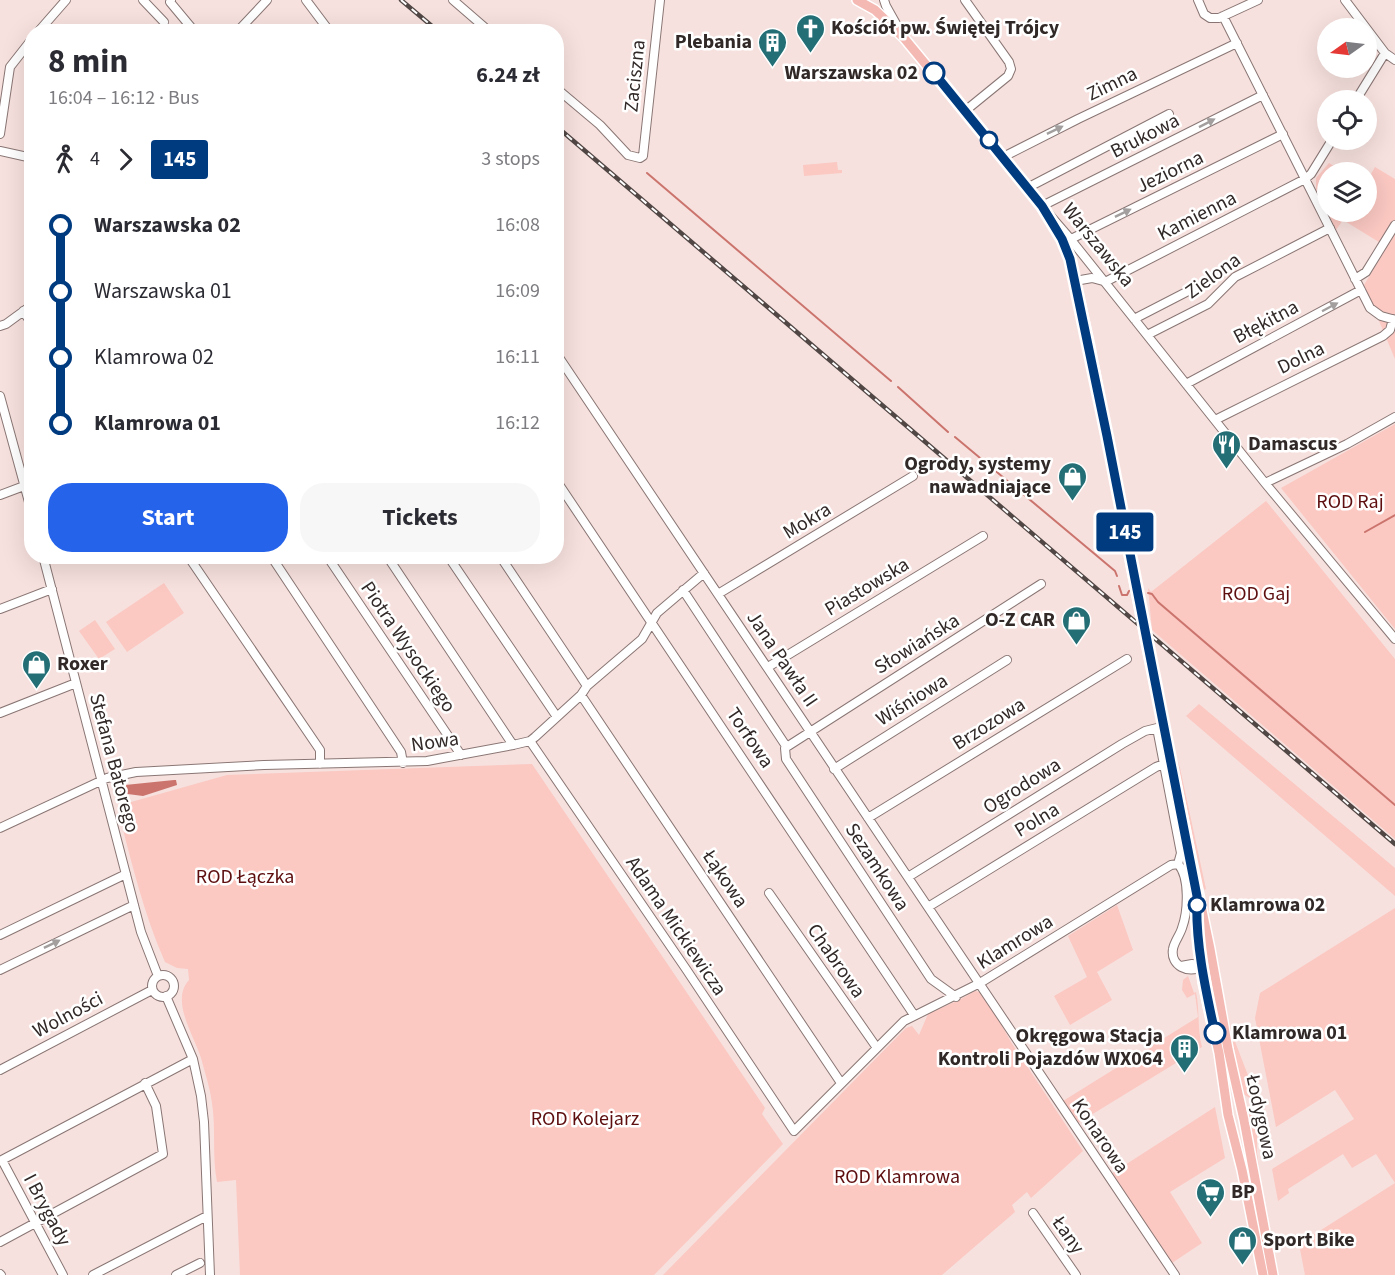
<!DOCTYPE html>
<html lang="en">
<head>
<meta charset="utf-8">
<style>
	:root { --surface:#fff; --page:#f7f7f7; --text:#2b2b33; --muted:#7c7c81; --accent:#2563eb }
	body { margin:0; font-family:"Source Sans 3",sans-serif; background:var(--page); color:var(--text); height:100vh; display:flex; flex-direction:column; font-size:22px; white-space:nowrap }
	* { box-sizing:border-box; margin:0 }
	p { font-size:20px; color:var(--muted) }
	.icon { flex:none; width:33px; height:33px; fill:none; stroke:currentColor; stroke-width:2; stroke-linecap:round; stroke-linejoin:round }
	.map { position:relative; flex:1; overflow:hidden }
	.details { position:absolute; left:24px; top:24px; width:540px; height:540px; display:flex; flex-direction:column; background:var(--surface); border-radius:24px; box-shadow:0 6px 24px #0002 }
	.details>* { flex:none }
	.badge { padding:0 12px; border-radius:4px; font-size:21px; line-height:39px }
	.needle { width:39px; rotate:256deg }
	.tools { position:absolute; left:1317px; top:18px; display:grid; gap:12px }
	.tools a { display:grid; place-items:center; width:60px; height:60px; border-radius:50%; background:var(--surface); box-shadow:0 6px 24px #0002; font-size:30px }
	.map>.badge { position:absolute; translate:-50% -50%; box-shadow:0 0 0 3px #fff }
	.legs { display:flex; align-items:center; gap:9px; height:66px; padding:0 24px; font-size:20px }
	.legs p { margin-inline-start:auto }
	.headline { display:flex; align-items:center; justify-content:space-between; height:102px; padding:0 24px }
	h1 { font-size:33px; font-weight:700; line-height:45px }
	.cta { display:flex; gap:12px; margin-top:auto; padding:12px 24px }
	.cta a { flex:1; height:69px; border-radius:24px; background:var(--accent); color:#fff; font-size:24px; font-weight:700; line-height:69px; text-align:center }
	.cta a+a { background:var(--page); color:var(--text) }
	ul { padding:0 24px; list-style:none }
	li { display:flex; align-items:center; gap:21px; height:66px; font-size:22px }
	li i { display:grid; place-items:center; width:9px; height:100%; margin:0 8px; background:currentColor }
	li i::after { content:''; width:15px; height:15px; margin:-8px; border:4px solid; border-radius:50%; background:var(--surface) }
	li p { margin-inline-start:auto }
	li:first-child i { background:linear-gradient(#0000 50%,currentColor 0) }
	li:last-child i { background:linear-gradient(currentColor 50%,#0000 0) }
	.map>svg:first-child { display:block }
</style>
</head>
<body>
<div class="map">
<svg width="1395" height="1275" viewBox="0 0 1395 1275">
	<rect width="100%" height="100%" fill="#f7e1de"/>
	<path fill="#fbc8c2" d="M837,162L838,170H842V173L804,176L803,165Z
		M1329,163L1344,172H1328V212H1366L1367,181L1375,167L1395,179V359L1364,285L1387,247L1343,220L1336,230L1316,189V178Z
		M1395,424V629L1281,488Z
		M1266,501L1395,659V839L1152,630L1148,588L1151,592Z
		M164,583L184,613L127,652L106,622Z
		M95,620L115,649L99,659L79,631Z
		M1199,704L1395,868V896L1186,716Z
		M1169,729L1173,735V746L1180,768L1206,889L1204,890L1197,871Z
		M532,764L765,1108L762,1114L783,1144L654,1275H240L236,1180L217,1182C212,1156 216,1129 212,1103C210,1088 205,1073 201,1058C194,1035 170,1001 189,980L188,969L177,968L165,962C143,912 131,860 117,806L227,775Z
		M1117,905L1133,950L1097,972L1112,1000L1070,1025L1054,996L1087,977L1068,936Z
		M1395,908V1275H1305L1299,1244L1395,1183L1376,1154L1352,1168L1343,1154L1288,1189L1289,1193L1278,1201L1272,1169L1354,1119L1335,1090L1276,1127L1255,1018L1260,993Z
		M1213,950H1215L1231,1031L1254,1091L1250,1098L1241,1093Z
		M1188,976L1194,993L1196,992C1200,1011 1197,1029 1202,1047L1078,1123L1063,1101L1198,1017L1195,994L1187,998L1182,990L1183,980Z
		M975,991L984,993L1011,1042L1083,1151L1031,1198L1027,1192L1012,1205L1015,1212L942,1275H663L906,1028L912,1026L919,1035L928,1014L961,999Z
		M1215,1107L1225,1158L1170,1192L1202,1243L1172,1263L1111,1174Z
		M1252,1110L1257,1116V1152L1260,1177L1279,1275H1277L1248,1119L1249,1111Z"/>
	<path fill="#cb746d" d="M174,780H176L177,785L143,796L120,793V788L125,785Z"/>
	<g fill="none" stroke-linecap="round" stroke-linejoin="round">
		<path stroke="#cb746d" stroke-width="2" d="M647,173L891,381
			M898,387L948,432
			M955,437L1115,571L1117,576
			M1365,532L1395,515
			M1119,586L1122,595H1127L1129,591
			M1148,593L1152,594L1158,602L1395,805"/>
		<defs>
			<path id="minor" d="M143,0L164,22
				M171,0L170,2L195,32
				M306,0L330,32
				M453,0L490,32
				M884,0L886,6L900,31
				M1198,0L1204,14L1210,18H1219L1258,0
				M1345,0L1385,53L1395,60
				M1223,16L1370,308L1381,316L1395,320
				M38,32L66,0
				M237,32L267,0
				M556,88L600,125L628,155L640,158L643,156L660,0
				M1263,95L1042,206L1068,236L1265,483L1395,639
				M1356,100L1385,53
				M965,111L1008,76L1011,69L1009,62L965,0
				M0,134L10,67L32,39
				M0,151L32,158
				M1003,157L1078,119L1237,43
				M1027,188L1169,114
				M1071,239L1283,134
				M1355,279L1366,272L1395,225
				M1075,281L1092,278L1103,281
				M1105,282L1305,179L1311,174L1332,140
				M23,311L32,324
				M1134,319L1198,286
				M0,326L6,324L32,305
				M1147,335L1208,304L1235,277L1330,228
				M556,353L1175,1275
				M1186,384L1361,290
				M0,396L32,513
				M1215,420L1383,336L1390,330L1393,319
				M556,480L914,1015
				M1265,483L1347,444L1395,417
				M0,495L32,483
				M43,556L141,932L158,976
				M188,556L320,750V764
				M271,556L401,752L403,763
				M327,556L461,755
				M387,556L513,745
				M448,556L557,717
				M500,556L587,686
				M683,590L786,746
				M718,594L913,476
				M0,609L52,589
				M768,667L983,536
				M581,695L841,1083
				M0,713L76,683
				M530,741L686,969L794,1131L904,1021L980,983L1171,865L1178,864
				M834,769L1007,660
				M868,818L1127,659
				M0,828L107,778L136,772L264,765L427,761L513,745L530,741L535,737L581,695L587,686L642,639L657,613L704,573
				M1178,864C1190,877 1188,912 1182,928C1180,935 1174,942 1173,949C1170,966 1189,974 1201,967
				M908,877L1122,744L1145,731L1157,728L1181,853L1178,864
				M769,893L877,1048
				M928,907L1156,767L1164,764
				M0,935L126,874
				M1181,966L1192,964L1212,967
				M0,970L134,905
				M152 986a11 11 0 1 1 22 0a11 11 0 1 1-22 0Z
				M166,996L193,1059L201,1096L204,1122L210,1275
				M956,997L931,979L786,759L785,748L1041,584
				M0,1070L152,990
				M2,1160L63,1275
				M0,1161L193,1059
				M1033,1213L1076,1275
				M0,1242L163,1154L156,1106L145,1083
				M0,1274L1,1275
				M93,1275L207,1216
				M176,1275L200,1263"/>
			<path id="major" d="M857,0L875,10L904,38L975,124L1042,206L1062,239L1070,259L1089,343L1145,636L1210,949L1228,1049L1244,1120L1273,1275
				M1197,910L1203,982L1219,1053L1228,1115L1242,1170L1263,1275"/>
		</defs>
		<use href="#minor" stroke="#897674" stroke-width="10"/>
		<use href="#major" stroke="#fff" stroke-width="12"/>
		<use href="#minor" stroke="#fff" stroke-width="8"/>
		<use href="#major" stroke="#f4b9b3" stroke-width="9"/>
		<defs>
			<path id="rail" d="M401,0L439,32
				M556,126L1395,844"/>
		</defs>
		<use href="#rail" stroke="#514745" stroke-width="4.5"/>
		<use href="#rail" stroke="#fff" stroke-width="2" stroke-dasharray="7" stroke-linecap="butt"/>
	</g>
	<defs><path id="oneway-solid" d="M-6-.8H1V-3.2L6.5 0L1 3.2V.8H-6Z" transform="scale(1.5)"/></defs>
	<g fill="#a29f9e">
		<use href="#oneway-solid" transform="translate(1207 123) rotate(-27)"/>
		<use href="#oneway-solid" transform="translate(1055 130) rotate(-26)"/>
		<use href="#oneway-solid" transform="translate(1123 213) rotate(-26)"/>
		<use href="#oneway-solid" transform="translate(1330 307) rotate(-28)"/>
		<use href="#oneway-solid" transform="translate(52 944) rotate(-26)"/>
	</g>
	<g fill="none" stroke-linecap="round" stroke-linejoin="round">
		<defs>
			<path id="line-1" d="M934,73L1042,206L1062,239L1070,259L1107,436L1197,896C1195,942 1205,987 1215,1033"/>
		</defs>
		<use href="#line-1" stroke="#fff" stroke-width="14"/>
		<use href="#line-1" stroke="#003b80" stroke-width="9"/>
	</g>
	<defs>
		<symbol id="church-pin" viewBox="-11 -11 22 30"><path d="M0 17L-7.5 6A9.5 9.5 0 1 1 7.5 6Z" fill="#246e76" stroke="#fff"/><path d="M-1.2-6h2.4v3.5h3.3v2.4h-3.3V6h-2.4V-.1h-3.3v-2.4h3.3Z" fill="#fff"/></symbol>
		<symbol id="building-pin" viewBox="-11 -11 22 30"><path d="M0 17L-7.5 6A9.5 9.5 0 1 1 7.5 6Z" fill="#246e76" stroke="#fff"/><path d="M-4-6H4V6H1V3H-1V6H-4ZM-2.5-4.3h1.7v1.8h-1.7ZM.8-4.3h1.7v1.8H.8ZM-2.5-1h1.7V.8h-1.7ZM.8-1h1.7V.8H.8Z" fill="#fff"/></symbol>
		<symbol id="restaurant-pin" viewBox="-11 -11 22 30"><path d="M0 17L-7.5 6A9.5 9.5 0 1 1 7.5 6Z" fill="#246e76" stroke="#fff"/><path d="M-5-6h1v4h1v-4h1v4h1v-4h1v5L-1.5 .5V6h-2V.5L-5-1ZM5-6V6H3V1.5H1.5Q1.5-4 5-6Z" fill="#fff"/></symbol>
		<symbol id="shop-pin" viewBox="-11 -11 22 30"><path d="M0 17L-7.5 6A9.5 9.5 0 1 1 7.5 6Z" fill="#246e76" stroke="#fff"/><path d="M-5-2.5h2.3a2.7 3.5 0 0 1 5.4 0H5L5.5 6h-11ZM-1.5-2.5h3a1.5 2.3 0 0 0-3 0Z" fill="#fff"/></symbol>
		<symbol id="supermarket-pin" viewBox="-11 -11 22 30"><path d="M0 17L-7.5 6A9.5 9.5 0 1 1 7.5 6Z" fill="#246e76" stroke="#fff"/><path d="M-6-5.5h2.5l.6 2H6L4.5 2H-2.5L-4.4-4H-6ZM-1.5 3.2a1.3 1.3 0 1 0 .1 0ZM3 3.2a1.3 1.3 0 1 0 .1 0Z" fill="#fff"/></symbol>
	</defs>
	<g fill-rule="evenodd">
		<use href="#church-pin" x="794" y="12" width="33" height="45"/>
		<use href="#building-pin" x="756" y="26" width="33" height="45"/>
		<use href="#restaurant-pin" x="1210" y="428" width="33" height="45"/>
		<use href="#shop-pin" x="1056" y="460" width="33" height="45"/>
		<use href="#shop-pin" x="1060" y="604" width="33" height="45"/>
		<use href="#shop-pin" x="20" y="648" width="33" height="45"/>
		<use href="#building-pin" x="1168" y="1032" width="33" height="45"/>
		<use href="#supermarket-pin" x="1194" y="1176" width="33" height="45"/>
		<use href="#shop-pin" x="1226" y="1224" width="33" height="45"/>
	</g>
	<g fill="#fff" stroke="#003b80" stroke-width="3">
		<circle cx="934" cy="73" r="10"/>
		<circle cx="989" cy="140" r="8"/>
		<circle cx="1197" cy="905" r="8"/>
		<circle cx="1215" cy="1033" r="10"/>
	</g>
	<g text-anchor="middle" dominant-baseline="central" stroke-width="5" stroke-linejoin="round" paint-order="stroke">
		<g font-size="20" font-weight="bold" fill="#312928" stroke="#fff" text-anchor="start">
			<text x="831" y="28">Kościół pw. Świętej Trójcy</text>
			<text x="752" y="42" text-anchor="end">Plebania</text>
			<text x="1248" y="444">Damascus</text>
			<text x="1051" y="464" text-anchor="end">Ogrody, systemy<tspan x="1051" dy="23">nawadniające</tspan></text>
			<text x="1055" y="620" text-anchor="end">O-Z CAR</text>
			<text x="57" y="664">Roxer</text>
			<text x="1163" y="1036" text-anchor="end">Okręgowa Stacja<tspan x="1163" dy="23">Kontroli Pojazdów WX064</tspan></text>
			<text x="1231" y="1192">BP</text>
			<text x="1263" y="1240">Sport Bike</text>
		</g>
		<g font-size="20" font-weight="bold" fill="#312928" stroke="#fff" text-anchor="start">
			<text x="918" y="73" text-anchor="end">Warszawska 02</text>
			<text x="1210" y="905">Klamrowa 02</text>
			<text x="1232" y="1033">Klamrowa 01</text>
		</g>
		<g font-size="20" fill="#312928" stroke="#fff">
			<text transform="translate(635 76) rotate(-84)">Zaciszna</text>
			<text transform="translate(1112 84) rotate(-26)">Zimna</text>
			<text transform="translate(1145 136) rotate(-27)">Brukowa</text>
			<text transform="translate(1170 172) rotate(-26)">Jeziorna</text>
			<text transform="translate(1197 216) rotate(-27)">Kamienna</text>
			<text transform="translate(1098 245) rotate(51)">Warszawska</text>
			<text transform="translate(1213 276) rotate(-36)">Zielona</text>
			<text transform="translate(1266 322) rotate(-28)">Błękitna</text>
			<text transform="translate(1301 358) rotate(-26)">Dolna</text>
			<text transform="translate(807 521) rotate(-31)">Mokra</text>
			<text transform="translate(867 587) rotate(-31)">Piastowska</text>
			<text transform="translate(917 644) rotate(-32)">Słowiańska</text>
			<text transform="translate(408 647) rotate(56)">Piotra Wysockiego</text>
			<text transform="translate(782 659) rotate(56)">Jana Pawła II</text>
			<text transform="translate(912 700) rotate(-32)">Wiśniowa</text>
			<text transform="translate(989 724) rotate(-32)">Brzozowa</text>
			<text transform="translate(750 738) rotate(56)">Torfowa</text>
			<text transform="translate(435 742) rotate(-8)">Nowa</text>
			<text transform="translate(114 763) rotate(75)">Stefana Batorego</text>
			<text transform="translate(1022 786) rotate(-32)">Ogrodowa</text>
			<text transform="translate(1037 820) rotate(-31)">Polna</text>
			<text transform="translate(877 867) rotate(57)">Sezamkowa</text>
			<text transform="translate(725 879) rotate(56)">Łąkowa</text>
			<text transform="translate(676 926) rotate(56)">Adama Mickiewicza</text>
			<text transform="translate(1015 942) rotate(-32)">Klamrowa</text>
			<text transform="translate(836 961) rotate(55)">Chabrowa</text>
			<text transform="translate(68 1015) rotate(-28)">Wolności</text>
			<text transform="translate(1261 1117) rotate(78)">Łodygowa</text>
			<text transform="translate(1100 1136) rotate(56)">Konarowa</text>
			<text transform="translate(47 1210) rotate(62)">I Brygady</text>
			<text transform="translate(1068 1235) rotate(55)">Łany</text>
		</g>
		<g font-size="20" fill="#5e0e0f" stroke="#fff">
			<text x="1350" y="502">ROD Raj</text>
			<text x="1256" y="594">ROD Gaj</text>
			<text x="245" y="877">ROD Łączka</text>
			<text x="585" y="1119">ROD Kolejarz</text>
			<text x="897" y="1177">ROD Klamrowa</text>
		</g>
	</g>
</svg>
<div class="tools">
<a><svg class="needle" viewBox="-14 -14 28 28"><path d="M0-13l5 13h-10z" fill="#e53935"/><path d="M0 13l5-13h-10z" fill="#7c7c81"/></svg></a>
<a><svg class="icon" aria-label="locate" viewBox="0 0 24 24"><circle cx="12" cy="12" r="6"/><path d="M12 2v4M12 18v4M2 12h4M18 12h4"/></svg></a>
<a><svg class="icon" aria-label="layers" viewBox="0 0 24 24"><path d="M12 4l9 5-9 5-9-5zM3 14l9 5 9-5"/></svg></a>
</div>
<b class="badge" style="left:1125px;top:532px;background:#003b80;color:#fff">145</b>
<section class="details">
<div class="headline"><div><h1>8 min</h1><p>16:04 – 16:12 · Bus</p></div><b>6.24 zł</b></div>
<div class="legs"><svg class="icon" aria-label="walk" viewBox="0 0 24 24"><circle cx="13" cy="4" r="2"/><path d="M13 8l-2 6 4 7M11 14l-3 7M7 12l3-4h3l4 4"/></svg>4<svg class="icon" aria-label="forward" viewBox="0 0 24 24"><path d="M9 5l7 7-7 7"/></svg><b class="badge" style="background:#003b80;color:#fff">145</b><p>3 stops</p></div>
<ul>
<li><i style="color:#003b80"></i><b>Warszawska 02</b><p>16:08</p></li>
<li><i style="color:#003b80"></i><span>Warszawska 01</span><p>16:09</p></li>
<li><i style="color:#003b80"></i><span>Klamrowa 02</span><p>16:11</p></li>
<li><i style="color:#003b80"></i><b>Klamrowa 01</b><p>16:12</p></li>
</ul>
<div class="cta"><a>Start</a><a>Tickets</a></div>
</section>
</div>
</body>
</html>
